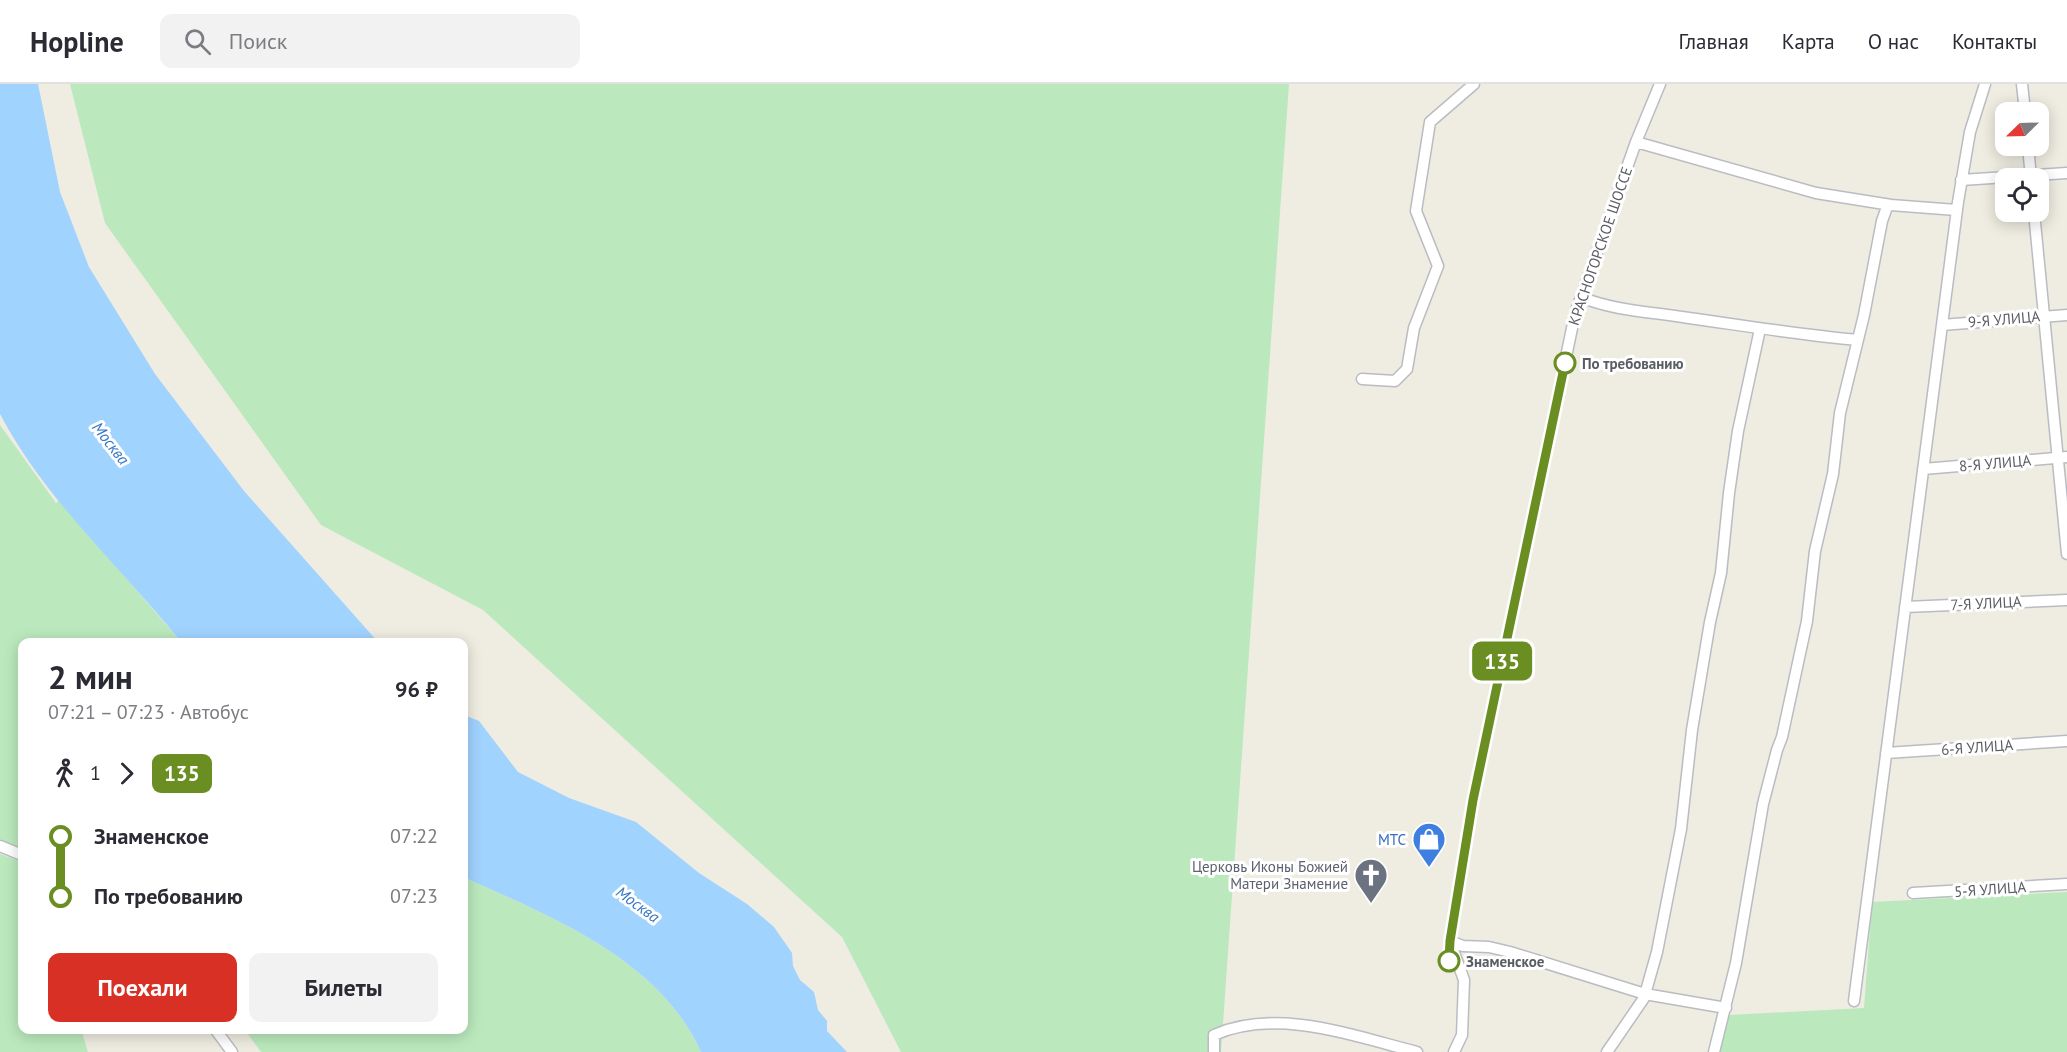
<!DOCTYPE html>
<html lang="ru">
<head>
<meta charset="utf-8">
<style>
	:root { --surface:#fff; --page:#f2f2f3; --text:#2b2b33; --muted:#7c7c81; --line:#e1e1e2; --accent:#d93025 }
	body { margin:0; font-family:"PT Sans",sans-serif; background:var(--page); color:var(--text); height:100vh; display:flex; flex-direction:column; font-size:22px; white-space:nowrap }
	* { box-sizing:border-box; margin:0 }
	p { font-size:20px; color:var(--muted) }
	.icon { flex:none; width:33px; height:33px; fill:none; stroke:currentColor; stroke-width:2; stroke-linecap:round; stroke-linejoin:round }
	.map { position:relative; flex:1; overflow:hidden }
	.details { position:absolute; left:18px; top:554px; width:450px; height:396px; display:flex; flex-direction:column; background:var(--surface); border-radius:12px; box-shadow:0 3px 15px #0003 }
	.details>* { flex:none }
	.badge { padding:0 12px; border-radius:9px; font-size:21px; line-height:39px }
	.needle { width:39px; rotate:247deg }
	.controls { position:absolute; left:1995px; top:18px; display:grid; gap:12px }
	.controls a { display:grid; place-items:center; width:54px; height:54px; border-radius:12px; background:var(--surface); box-shadow:0 3px 15px #0003; font-size:30px }
	.map>.badge { position:absolute; translate:-50% -50%; box-shadow:0 0 0 3px #fff }
	.legs { display:flex; align-items:center; gap:9px; height:66px; padding:0 30px; font-size:20px }
	.legs p { margin-inline-start:auto }
	.headline { display:flex; align-items:center; justify-content:space-between; height:102px; padding:0 30px }
	h1 { font-size:33px; font-weight:600; line-height:45px }
	.primary-button { display:flex; gap:12px; margin-top:auto; padding:12px 30px }
	.primary-button a { flex:1; height:69px; border-radius:12px; background:var(--accent); color:#fff; font-size:24px; font-weight:600; line-height:69px; text-align:center }
	.primary-button a+a { background:var(--page); color:var(--text) }
	ul { padding:0 30px; list-style:none }
	li { display:flex; align-items:center; gap:21px; height:60px; font-size:22px }
	li i { display:grid; place-items:center; width:9px; height:100%; margin:0 8px; background:currentColor }
	li i::after { content:''; width:15px; height:15px; margin:-8px; border:4px solid; border-radius:50%; background:var(--surface) }
	li p { margin-inline-start:auto }
	li:first-child i { background:linear-gradient(#0000 50%,currentColor 0) }
	li:last-child i { background:linear-gradient(currentColor 50%,#0000 0) }
	header { display:flex; align-items:center; gap:36px; box-sizing:border-box; height:84px; padding:0 30px; background:var(--surface); border-bottom:2px solid var(--line) }
	header strong { font-size:28px }
	nav { display:flex; gap:33px; margin-inline-start:auto; font-size:21px }
	.search { width:420px; height:54px; background:var(--page); display:flex; align-items:center; gap:15px; box-sizing:border-box; padding:0 21px; border-radius:12px; color:var(--muted); font-size:22px }
	.map>svg:first-child { display:block }
</style>
</head>
<body>
<header>
<strong>Hopline</strong>
<div class="search"><svg class="icon" aria-label="search" viewBox="0 0 24 24"><circle cx="10" cy="10" r="6"/><path d="M15 15l6 6"/></svg>Поиск</div>
<nav><a>Главная</a><a>Карта</a><a>О нас</a><a>Контакты</a></nav>
</header>
<div class="map">
<svg width="2067" height="968" viewBox="0 0 2067 968">
	<rect width="100%" height="100%" fill="#efece1"/>
	<path fill="#bbe9bd" d="M70,0H1289L1221,968H901L842,853L483,526L321,441L105,139Z
		M0,341L56,419L59,416L181,558H22V765L0,758Z
		M0,770L22,778V945H81L88,968H0Z
		M464,793C550,833 659,874 701,968H261L244,945H464Z
		M2067,808V968H1719L1728,931L1864,924L1872,818Z"/>
	<path fill="#a1d3ff" d="M0,0H38L60,108L89,183L155,290L244,407L378,558H181C121,483 45,416 0,330Z
		M464,631L479,637L518,688L569,714L636,738L699,789L747,820L774,843L792,869L793,882L800,896L814,908L818,926L827,937V947L847,968H701C659,874 550,833 464,793Z"/>
	<g fill="none" stroke-linecap="round" stroke-linejoin="round">
		<defs>
			<path id="minor" d="M2022,0L2025,28
				M1636,58L1816,109L1891,121
				M2028,62L2031,94
				M1961,96L2067,89
				M2034,128L2067,470
				M1581,213C1614,227 1654,228 1689,234C1746,242 1802,251 1858,256
				M1942,241L2067,231
				M1362,295L1395,297L1407,285L1414,244L1438,182L1416,127L1430,38L1474,0
				M1923,385L2067,373
				M1905,523L2067,516
				M1886,669L2067,657
				M0,762L22,771
				M1913,809L2067,800
				M1450,857L1463,862L1489,863L1510,868L1645,910L1726,924
				M1452,863L1464,896L1462,951L1454,968
				M1449,877L1450,857L1473,716L1575,230L1636,58L1660,0
				M1854,917L1958,118L1970,48L1985,0
				M215,945L232,968
				M1214,968V951C1277,923 1353,952 1417,968
				M1607,968L1644,914L1657,868L1681,745L1692,646L1710,538L1721,489L1729,409L1738,347L1760,245
				M1714,968L1736,879L1763,720L1777,666L1782,653L1807,537L1815,467L1833,390L1840,329L1864,231L1882,137L1887,123L1891,121L1956,126"/>
		</defs>
		<use href="#minor" stroke="#b9bcc2" stroke-width="13"/>
		<use href="#minor" stroke="#fff" stroke-width="10"/>
	</g>
	<g fill="none" stroke-linecap="round" stroke-linejoin="round">
		<defs>
			<path id="line-1" d="M1449,877L1450,857L1473,716L1565,279"/>
		</defs>
		<use href="#line-1" stroke="#fff" stroke-width="14"/>
		<use href="#line-1" stroke="#6b8e23" stroke-width="9"/>
	</g>
	<defs>
		<symbol id="shop-pin" viewBox="-11 -11 22 30"><path d="M0 17L-7.5 6A9.5 9.5 0 1 1 7.5 6Z" fill="#3f7fe0" stroke="#fff"/><path d="M-5-2.5h2.3a2.7 3.5 0 0 1 5.4 0H5L5.5 6h-11ZM-1.5-2.5h3a1.5 2.3 0 0 0-3 0Z" fill="#fff"/></symbol>
		<symbol id="church-pin" viewBox="-11 -11 22 30"><path d="M0 17L-7.5 6A9.5 9.5 0 1 1 7.5 6Z" fill="#6b7280" stroke="#fff"/><path d="M-1.2-6h2.4v3.5h3.3v2.4h-3.3V6h-2.4V-.1h-3.3v-2.4h3.3Z" fill="#fff"/></symbol>
	</defs>
	<g fill-rule="evenodd">
		<use href="#shop-pin" x="1410" y="736" width="38" height="52"/>
		<use href="#church-pin" x="1352" y="772" width="38" height="52"/>
	</g>
	<g fill="#fff" stroke="#6b8e23" stroke-width="3">
		<circle cx="1565" cy="279" r="10"/>
		<circle cx="1449" cy="877" r="10"/>
	</g>
	<g text-anchor="middle" dominant-baseline="central" stroke-width="6" stroke-linejoin="round" paint-order="stroke">
		<g font-size="15" fill="#5a5e64" stroke="#fff">
			<text transform="translate(1600 162) rotate(-71)">КРАСНОГОРСКОЕ ШОССЕ</text>
			<text transform="translate(2004 235) rotate(-5)">9-Я УЛИЦА</text>
			<text transform="translate(1995 379) rotate(-5)">8-Я УЛИЦА</text>
			<text transform="translate(1986 519) rotate(-3)">7-Я УЛИЦА</text>
			<text transform="translate(1977 663) rotate(-4)">6-Я УЛИЦА</text>
			<text transform="translate(1990 805) rotate(-4)">5-Я УЛИЦА</text>
		</g>
		<g font-size="15" font-weight="bold" fill="#5a5e64" stroke="#fff" text-anchor="start">
			<text x="1582" y="279">По требованию</text>
			<text x="1466" y="877">Знаменское</text>
		</g>
		<g font-size="15" fill="#366cbe" stroke="#fff" text-anchor="end">
			<text x="1406" y="755">МТС</text>
		</g>
		<g font-size="15" fill="#5b616d" stroke="#fff" text-anchor="end">
			<text x="1348" y="782">Церковь Иконы Божией<tspan x="1348" dy="17">Матери Знамение</tspan></text>
		</g>
		<g font-size="16" font-style="italic" fill="#3677c5" stroke="#fff">
			<text transform="translate(111 359) rotate(52)">Москва</text>
			<text transform="translate(638 820) rotate(36)">Москва</text>
		</g>
	</g>
</svg>
<div class="controls">
<a><svg class="needle" viewBox="-14 -14 28 28"><path d="M0-13l5 13h-10z" fill="#e53935"/><path d="M0 13l5-13h-10z" fill="#7c7c81"/></svg></a>
<a><svg class="icon" aria-label="locate" viewBox="0 0 24 24"><circle cx="12" cy="12" r="6"/><path d="M12 2v4M12 18v4M2 12h4M18 12h4"/></svg></a>
</div>
<b class="badge" style="left:1502px;top:577px;background:#6b8e23;color:#fff">135</b>
<section class="details">
<div class="headline"><div><h1>2 мин</h1><p>07:21 – 07:23 · Автобус</p></div><b>96 ₽</b></div>
<div class="legs"><svg class="icon" aria-label="walk" viewBox="0 0 24 24"><circle cx="13" cy="4" r="2"/><path d="M13 8l-2 6 4 7M11 14l-3 7M7 12l3-4h3l4 4"/></svg>1<svg class="icon" aria-label="forward" viewBox="0 0 24 24"><path d="M9 5l7 7-7 7"/></svg><b class="badge" style="background:#6b8e23;color:#fff">135</b></div>
<ul>
<li><i style="color:#6b8e23"></i><b>Знаменское</b><p>07:22</p></li>
<li><i style="color:#6b8e23"></i><b>По требованию</b><p>07:23</p></li>
</ul>
<div class="primary-button"><a>Поехали</a><a>Билеты</a></div>
</section>
</div>
</body>
</html>
